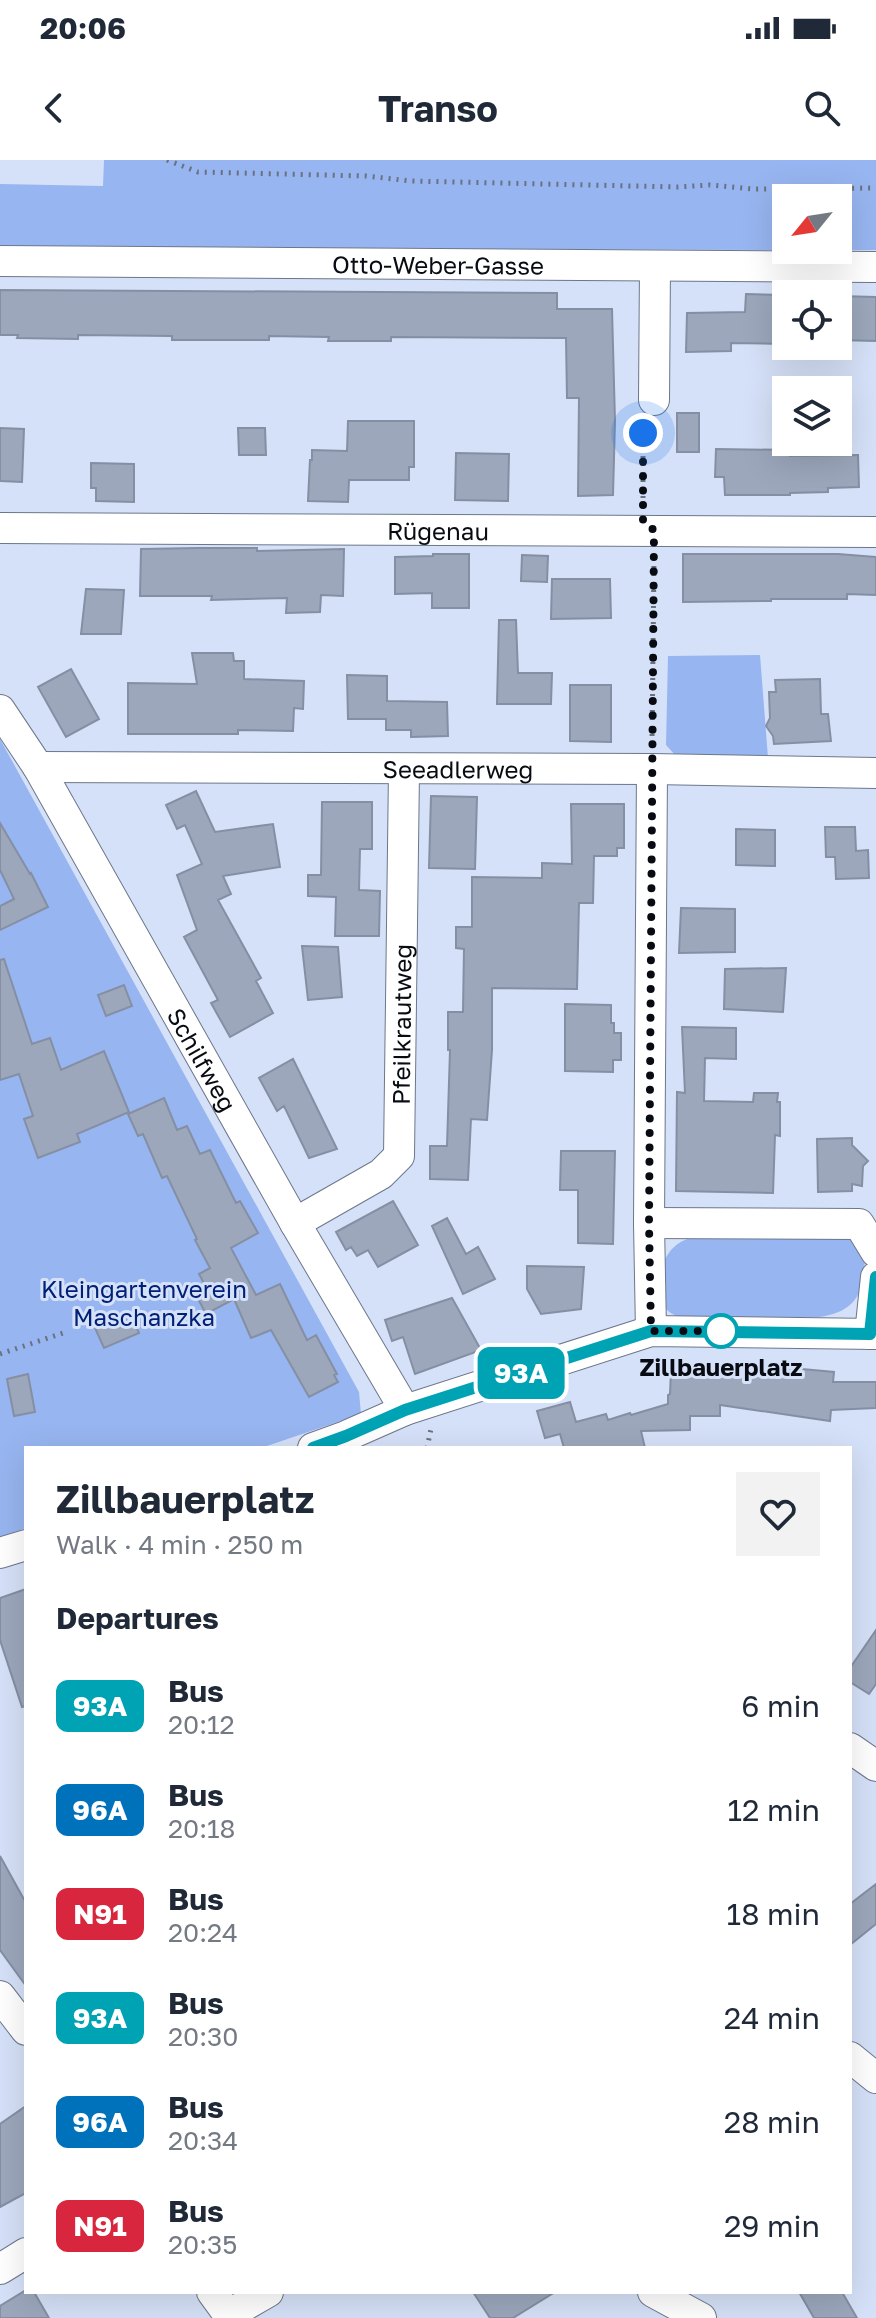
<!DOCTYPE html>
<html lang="en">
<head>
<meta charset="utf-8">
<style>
	:root { --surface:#fff; --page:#f2f2f3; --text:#1f2937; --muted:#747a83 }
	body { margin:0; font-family:"Golos Text",sans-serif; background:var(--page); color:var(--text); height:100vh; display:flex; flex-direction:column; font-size:30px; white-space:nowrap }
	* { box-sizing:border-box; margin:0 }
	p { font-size:26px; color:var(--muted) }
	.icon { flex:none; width:44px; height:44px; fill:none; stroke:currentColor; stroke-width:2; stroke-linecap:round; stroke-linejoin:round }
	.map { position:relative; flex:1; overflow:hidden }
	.side { position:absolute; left:24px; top:1286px; width:828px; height:848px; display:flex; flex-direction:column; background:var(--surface); border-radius:0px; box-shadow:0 8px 32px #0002 }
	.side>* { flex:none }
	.badge { padding:0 16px; border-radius:12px; font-size:28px; line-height:52px }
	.needle { width:52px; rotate:240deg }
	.buttons { position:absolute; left:772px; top:24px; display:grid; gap:16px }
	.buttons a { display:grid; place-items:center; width:80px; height:80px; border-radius:0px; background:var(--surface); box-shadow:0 8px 32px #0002; font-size:40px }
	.you { position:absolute; width:40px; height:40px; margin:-20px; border:6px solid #fff; border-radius:50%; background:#1a73e8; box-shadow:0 0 0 12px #1a73e833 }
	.map>.badge { position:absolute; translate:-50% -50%; box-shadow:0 0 0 4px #fff }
	h2 { padding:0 32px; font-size:30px; line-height:72px }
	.round { display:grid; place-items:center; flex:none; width:84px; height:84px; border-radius:0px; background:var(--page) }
	.overview { display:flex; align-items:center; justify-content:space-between; height:136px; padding:0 32px }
	h1 { font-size:38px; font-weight:700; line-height:60px }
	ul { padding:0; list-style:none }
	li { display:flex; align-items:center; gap:24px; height:104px; padding:0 32px }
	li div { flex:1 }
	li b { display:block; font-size:30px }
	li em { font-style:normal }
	li .badge { min-width:88px; font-weight:700; text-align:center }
	.status { display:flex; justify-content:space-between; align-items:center; height:56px; padding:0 40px; background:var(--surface); direction:ltr }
	.status svg { height:22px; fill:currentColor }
	header { display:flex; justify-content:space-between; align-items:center; height:104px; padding:0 32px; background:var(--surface); font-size:36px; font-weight:700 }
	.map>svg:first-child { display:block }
</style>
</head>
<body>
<div class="status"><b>20:06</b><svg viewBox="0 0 49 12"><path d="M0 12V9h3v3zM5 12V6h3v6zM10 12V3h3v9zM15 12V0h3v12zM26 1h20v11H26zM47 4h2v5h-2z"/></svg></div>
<header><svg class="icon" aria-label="back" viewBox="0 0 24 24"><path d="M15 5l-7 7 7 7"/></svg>Transo<svg class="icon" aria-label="search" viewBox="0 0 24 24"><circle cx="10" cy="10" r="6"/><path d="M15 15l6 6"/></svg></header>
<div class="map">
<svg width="876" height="2158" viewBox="0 0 876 2158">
	<rect width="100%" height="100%" fill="#d5e1f8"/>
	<path fill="#97b5f0" d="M104,0H876V90H838V38H786V90L0,87V24L103,26Z
		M760,495L768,598L676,596L666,585L668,496Z
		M0,579L359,1232L361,1254L261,1288H26V1368L0,1377Z
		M844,1073C849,1077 857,1081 860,1086C866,1094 865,1102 864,1111C862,1140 848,1153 819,1157H679C651,1148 655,1110 671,1090C679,1081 689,1078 700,1075Z"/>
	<path fill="#9ca7bc" stroke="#848fa4" stroke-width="2" d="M0,130L557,133V149H612L615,261L613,335L578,336L579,238H567L566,178L391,177V181H328L329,177L269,176V180H172V176L78,175V179L17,178L18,175H0Z
		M746,134L786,135L785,184L731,183V191L686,192L687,153L745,152Z
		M838,136L876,137V181L838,180Z
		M677,253H699V292H677Z
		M348,261H414V307H409V320H349L348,342L308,341L310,300H312V290L347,291Z
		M0,268L24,269L22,322L0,321Z
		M238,268H265L266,295H239Z
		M716,289L790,290V296L858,295L859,327L828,328V332L790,333V335H725L724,317H715Z
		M456,293L509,294L508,341L455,340Z
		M91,303L134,304V342L96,341V328H91Z
		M198,388H257V391L344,389L343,436L321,435L320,452L286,453L287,438L211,440L212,436H140L141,389Z
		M433,394H469V448H432V433L395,434V397L433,396Z
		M683,394H838L876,397V435L847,434V439H771V441L683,442Z
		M522,395L548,396L547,422L521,421Z
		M552,419H610L611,458L551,459Z
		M86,429L124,430L121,474H81Z
		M499,460H516L518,513H552L551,544H497Z
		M192,493H233L234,501H244V519L304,521L303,549L294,548L293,571L238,570V574H128V523L197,524Z
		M71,509L99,559L66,577L38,527Z
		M347,515L387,516V541L447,542L448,576L411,577V570H386V559H348Z
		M820,519L821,554H828L831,581L774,584L773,576L766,566L770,558L769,532H776L775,520Z
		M570,525H611V582L570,581Z
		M196,631L215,672L273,664L280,707L223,716L231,734L218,740L261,818L256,821L273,853L230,877L211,843L218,840L184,777L197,770L177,715L202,704L185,665L177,669L166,645Z
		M431,636L477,637L475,709L429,708Z
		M322,642H372V689H360L359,730L380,731L379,776H335L336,737L308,736V715H321Z
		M571,644H624V688H617V696H594L593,743H579L577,829L492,828V890L487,960L471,959L468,1020L430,1019V986H447L450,890H448V852H463L464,789L456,788V767H472V717L542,718V703L572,704Z
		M0,663L30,714L31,713L48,747L0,770V746L14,739L0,710Z
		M825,667H855L856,691L868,690L869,718L836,719L835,697H826Z
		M736,669L775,670V706L736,705Z
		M681,748L735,749V792L679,793Z
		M302,786L338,787L342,837L308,840Z
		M4,799L32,884L50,878L61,910L104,891L129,952L77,974L80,982L38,998L24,959L33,956L19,914L0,920V800Z
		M786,808L783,852L724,849L725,809Z
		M124,825L132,846L106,856L98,835Z
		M565,844L611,845V863H614V873H621V900H613V912L565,911Z
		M682,867L736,868V899L705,898L704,941L753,942L754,933H778L777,942H780V976L775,975L773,1033L676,1031L677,932L685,933Z
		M293,899L337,989L309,998L284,946L277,951L259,918Z
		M164,938L177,970L187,966L200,994L210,990L236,1043L240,1041L258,1073L231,1088L256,1135L280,1124L307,1180L316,1175L337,1214L334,1215L338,1222L309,1237L271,1170L251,1178L234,1139L206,1154L196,1135L207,1129L199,1114L210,1108L195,1080L197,1079L167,1016L162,1018L143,974L138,976L128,954Z
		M852,978V985L868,1001L863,1006L862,1026L852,1024V1031L818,1032L817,979Z
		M561,991H615L613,1084L578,1083V1030H560Z
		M393,1041L418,1085L378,1107L368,1090L357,1096L351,1087L346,1090L336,1072Z
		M447,1058L466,1094L478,1087L495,1119L463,1134L432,1066Z
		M527,1106L584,1107L581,1149L541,1154L527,1129Z
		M452,1138L481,1190L415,1214L403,1177L392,1181L385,1160Z
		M130,1153L139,1173L104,1188L95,1168Z
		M735,1203L792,1210V1208L834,1212L833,1222H876V1248L831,1250L830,1261L720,1245V1256H690V1270L641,1271L645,1288H564L560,1274L545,1278L537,1251L570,1242L576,1262L606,1254L608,1260L630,1253L631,1255L668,1244V1235L670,1234L671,1210H735Z
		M28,1214L35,1252L14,1256L7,1219Z
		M26,1429V1546L22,1547L0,1480V1438Z
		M876,1470V1524L869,1534L850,1522V1508Z
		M0,1696L26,1743V1826L0,1790Z
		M876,1724V1764L850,1785V1744Z
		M26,1946V2033L0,2047V1964Z
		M26,2130V2132H34L49,2158H0V2146Z
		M473,2132H555L513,2158H490Z
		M799,2132H842L857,2158H814Z"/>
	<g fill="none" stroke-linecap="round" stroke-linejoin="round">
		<defs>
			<g id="minor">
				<path id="s1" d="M0,101L876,107"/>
				<path d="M654,240L655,106"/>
				<path id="s2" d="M0,368L876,372"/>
				<path id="s3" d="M0,550L38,607L295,1063L405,1250"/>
				<path id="s4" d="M38,607L652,609L876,613"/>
				<path id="s5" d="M295,1063L381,1014L399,996L404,610"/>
				<path d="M649,1063L859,1064L876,1092"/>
				<path d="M651,1171L649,1063L652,609"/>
				<path d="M870,1174L876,1117"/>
				<path d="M313,1288L346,1276L405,1250L651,1171L876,1174"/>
				<path d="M0,1393L26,1385"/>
				<path d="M850,1588L876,1606"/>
				<path d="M0,1836L26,1870"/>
				<path d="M850,1897L876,1918"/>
				<path d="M0,2109L26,2093"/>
				<path d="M212,2132L231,2158"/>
				<path d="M653,2132L701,2158"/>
				<path d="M228,2155L268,2132"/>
			</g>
		</defs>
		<use href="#minor" stroke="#6c778b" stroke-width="32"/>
		<path stroke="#6a7280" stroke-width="5" stroke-dasharray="2 6" stroke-linecap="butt" d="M167,0L198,12L366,16L411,21L678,27L710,25L753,29L876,28
			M643,346V273L647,264
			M652,584L654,398
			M0,1194L63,1173
			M427,1288L431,1269"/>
		<use href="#minor" stroke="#fff" stroke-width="30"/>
	</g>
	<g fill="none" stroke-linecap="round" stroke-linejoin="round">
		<defs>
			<path id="line" d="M313,1288L346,1276L405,1250L651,1171L870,1174L876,1117"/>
		</defs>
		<use href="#line" stroke="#fff" stroke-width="18"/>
		<use href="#line" stroke="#00a3b4" stroke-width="12"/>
		<path stroke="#080b12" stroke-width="8" stroke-dasharray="0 14.4" d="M643,273V362L654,370L649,1063L651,1171H721"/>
	</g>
	<circle fill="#fff" stroke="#00a3b4" stroke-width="4" cx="721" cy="1171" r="16"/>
	<g text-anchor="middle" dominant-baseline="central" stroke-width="6" stroke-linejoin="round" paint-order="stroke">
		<g font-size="24" fill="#080b12" stroke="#d5e1f8">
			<text stroke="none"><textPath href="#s1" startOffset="438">Otto-Weber-Gasse</textPath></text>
			<text stroke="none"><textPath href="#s2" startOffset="438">Rügenau</textPath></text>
			<text stroke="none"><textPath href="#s4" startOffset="420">Seeadlerweg</textPath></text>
			<text stroke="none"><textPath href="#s5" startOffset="256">Pfeilkrautweg</textPath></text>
			<text stroke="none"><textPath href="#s3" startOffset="404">Schilfweg</textPath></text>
		</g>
		<g font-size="24" fill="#012078" stroke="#d5e1f8">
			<text x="144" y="1128">Kleingartenverein<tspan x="144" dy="28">Maschanzka</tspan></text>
		</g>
		<g font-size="24" font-weight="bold" fill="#080b12" stroke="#d5e1f8">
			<text x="721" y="1206">Zillbauerplatz</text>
		</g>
	</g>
</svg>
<div class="buttons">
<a><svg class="needle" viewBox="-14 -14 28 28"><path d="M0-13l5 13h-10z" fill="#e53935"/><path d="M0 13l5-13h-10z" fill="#747a83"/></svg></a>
<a><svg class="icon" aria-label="locate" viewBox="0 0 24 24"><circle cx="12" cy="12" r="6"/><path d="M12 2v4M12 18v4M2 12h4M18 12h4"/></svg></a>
<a><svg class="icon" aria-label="layers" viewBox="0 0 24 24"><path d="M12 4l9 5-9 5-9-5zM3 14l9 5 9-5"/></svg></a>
</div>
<div class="you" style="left:643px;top:273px"></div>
<b class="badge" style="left:521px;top:1213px;background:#00a3b4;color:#fff">93A</b>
<section class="side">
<div class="overview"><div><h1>Zillbauerplatz</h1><p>Walk · 4 min · 250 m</p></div><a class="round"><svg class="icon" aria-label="heart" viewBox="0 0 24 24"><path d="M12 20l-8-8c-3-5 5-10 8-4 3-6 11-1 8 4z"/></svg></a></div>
<h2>Departures</h2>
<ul>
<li><span class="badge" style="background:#00a3b4;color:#fff">93A</span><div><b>Bus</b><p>20:12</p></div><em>6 min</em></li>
<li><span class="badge" style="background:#0072bc;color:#fff">96A</span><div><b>Bus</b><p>20:18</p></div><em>12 min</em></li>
<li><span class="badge" style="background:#d7263d;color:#fff">N91</span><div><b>Bus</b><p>20:24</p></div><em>18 min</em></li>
<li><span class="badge" style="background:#00a3b4;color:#fff">93A</span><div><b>Bus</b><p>20:30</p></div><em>24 min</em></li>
<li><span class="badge" style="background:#0072bc;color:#fff">96A</span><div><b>Bus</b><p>20:34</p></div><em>28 min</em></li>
<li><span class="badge" style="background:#d7263d;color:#fff">N91</span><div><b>Bus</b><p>20:35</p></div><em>29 min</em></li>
</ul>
</section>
</div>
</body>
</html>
